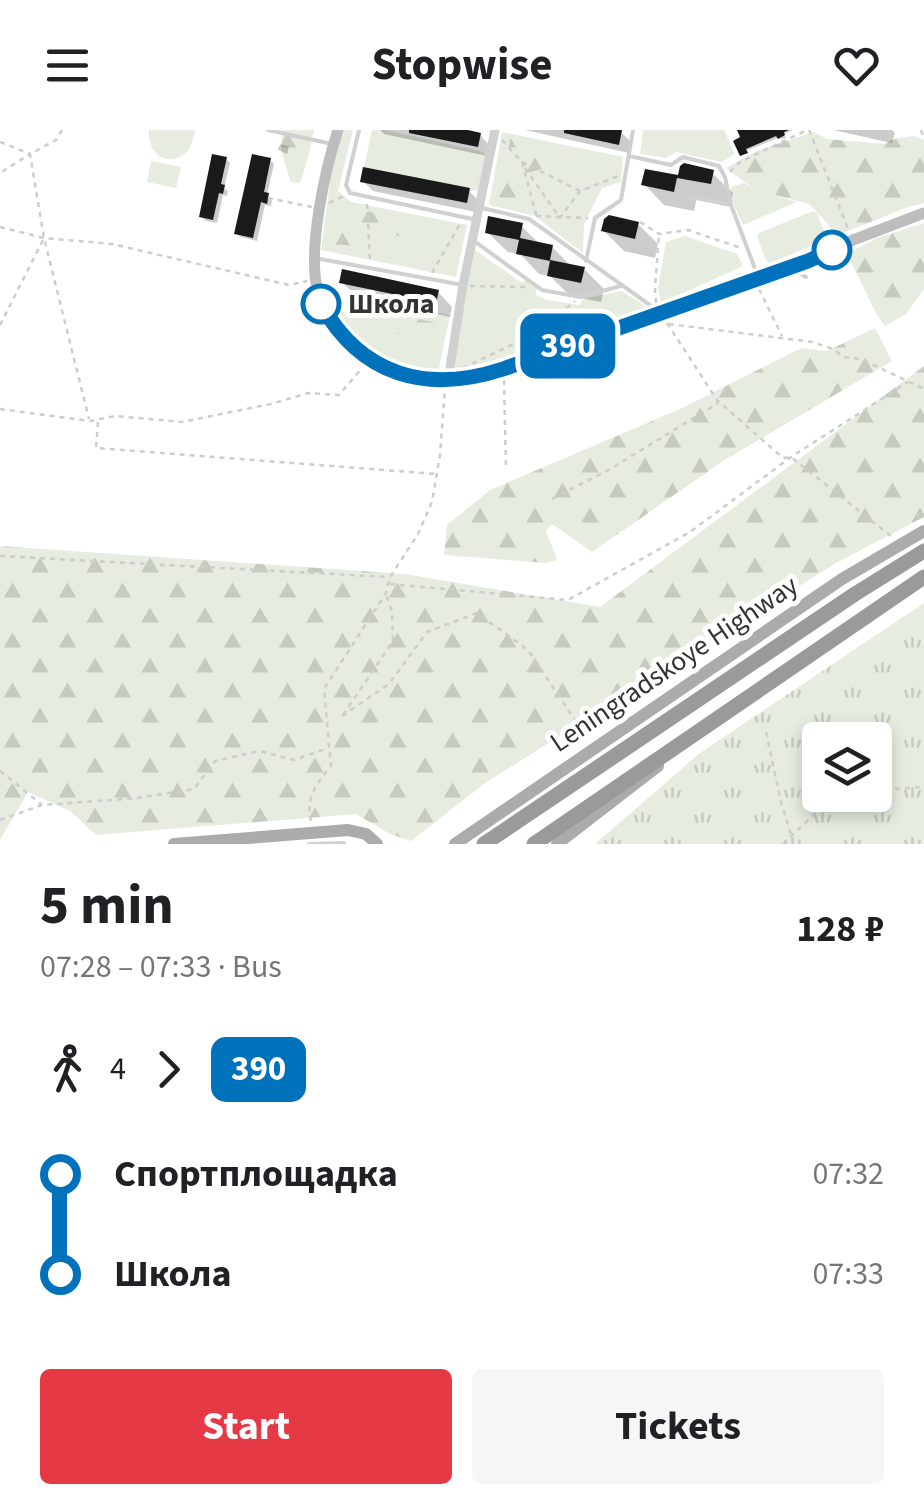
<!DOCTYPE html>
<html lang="en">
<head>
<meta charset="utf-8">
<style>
	:root { --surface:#fff; --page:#f6f6f6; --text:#202124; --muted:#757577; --accent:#e63946 }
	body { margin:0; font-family:"Source Sans 3",sans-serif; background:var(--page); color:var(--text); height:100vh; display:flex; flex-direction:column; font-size:38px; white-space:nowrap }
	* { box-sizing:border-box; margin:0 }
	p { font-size:32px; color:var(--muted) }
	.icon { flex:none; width:55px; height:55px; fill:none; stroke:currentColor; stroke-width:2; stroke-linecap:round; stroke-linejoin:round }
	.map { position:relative; height:714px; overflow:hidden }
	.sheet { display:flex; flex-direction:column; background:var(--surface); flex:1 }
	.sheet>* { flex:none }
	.badge { padding:0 20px; border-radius:15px; font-size:35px; line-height:65px }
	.fabs { position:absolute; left:802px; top:592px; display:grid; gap:20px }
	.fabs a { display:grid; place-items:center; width:90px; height:90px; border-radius:10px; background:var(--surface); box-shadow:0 5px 15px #0003; font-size:50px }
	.map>.badge { position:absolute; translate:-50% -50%; box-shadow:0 0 0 5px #fff }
	.legs { display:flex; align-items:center; gap:15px; height:110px; padding:0 40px; font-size:32px }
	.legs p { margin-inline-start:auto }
	.summary { display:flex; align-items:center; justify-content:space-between; height:170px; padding:0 40px }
	h1 { font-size:55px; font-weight:700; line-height:75px }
	.cta { display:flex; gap:20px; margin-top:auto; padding:20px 40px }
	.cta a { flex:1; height:115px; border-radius:10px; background:var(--accent); color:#fff; font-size:40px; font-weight:700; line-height:115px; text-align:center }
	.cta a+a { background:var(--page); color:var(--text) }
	ul { padding:0 40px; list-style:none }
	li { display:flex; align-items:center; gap:35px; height:100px; font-size:38px }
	li i { display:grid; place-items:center; width:15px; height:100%; margin:0 12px; background:currentColor }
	li i::after { content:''; width:25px; height:25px; margin:-12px; border:8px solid; border-radius:50%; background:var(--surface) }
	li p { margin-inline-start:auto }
	li:first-child i { background:linear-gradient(#0000 50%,currentColor 0) }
	li:last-child i { background:linear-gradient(currentColor 50%,#0000 0) }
	header { display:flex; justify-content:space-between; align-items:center; height:130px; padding:0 40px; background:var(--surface); font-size:45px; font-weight:700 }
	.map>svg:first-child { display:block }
</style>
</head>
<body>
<header><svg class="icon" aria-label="menu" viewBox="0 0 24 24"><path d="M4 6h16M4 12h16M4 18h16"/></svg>Stopwise<svg class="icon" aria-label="heart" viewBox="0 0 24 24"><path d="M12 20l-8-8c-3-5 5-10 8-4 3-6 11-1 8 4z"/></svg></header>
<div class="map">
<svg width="924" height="714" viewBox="0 0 924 714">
	<defs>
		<pattern id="forest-firs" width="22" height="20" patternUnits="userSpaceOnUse" patternTransform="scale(2.5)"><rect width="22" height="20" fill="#e6ecdf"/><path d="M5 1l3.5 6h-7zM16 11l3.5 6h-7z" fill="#c6cbc0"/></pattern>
		<pattern id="park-tufts" width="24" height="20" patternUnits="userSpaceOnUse" patternTransform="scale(2.5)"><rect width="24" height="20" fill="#e6ecdf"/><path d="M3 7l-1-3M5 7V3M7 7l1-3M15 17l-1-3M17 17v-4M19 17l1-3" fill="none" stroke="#c6cbc0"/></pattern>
	</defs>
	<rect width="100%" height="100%" fill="#fff"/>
	<path fill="#e6ecdf" d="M149,0H195C193,8 192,17 186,23C166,39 147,22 149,0Z
		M344,0H353L338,61L351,72L467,95L456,147L321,120L333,30Z
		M372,0H385L480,21L486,25L479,60L471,61L364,38Z
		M643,0H724L735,24L722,32L676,22L666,28L640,24Z
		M502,2L623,27L621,52L602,58L584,94L583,123L535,86L489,75Z
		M151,31L181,37L176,58L147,52Z
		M744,53L755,60L797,72L743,95L730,66L731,57Z
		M813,81L817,83L826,106L823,111L771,133L767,132L757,107L759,103Z
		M685,106L737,124L743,136L661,173L658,158L666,112Z
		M475,120L522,153L525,150L537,159L535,164L547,170L580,175L583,169L621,161L648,177V181L484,240L453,245L451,231Z
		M355,165L450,185L438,243C389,228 358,226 330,177L343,182L353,180Z"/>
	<path fill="url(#forest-firs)" d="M284,0H314L308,28L300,53L291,52C286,37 277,15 284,0Z
		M814,2L827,9L884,14L897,8L914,6L924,10V73L908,77L833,107L829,95L809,74L755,60L726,38L759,20Z
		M510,9L582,27L571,50L549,37L520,45L506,39Z
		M504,43L536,55L531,69L526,68L519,75L497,66Z
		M350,78L415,91L424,99L409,109L388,103L375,106L378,119C361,119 346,112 330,116L331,88Z
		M924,93V159L906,184L885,196L876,183L847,124L877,108Z
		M378,182L434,192L437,199L422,213L397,204L382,195Z
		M875,198L892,231L723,331L592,422L552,394L546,401L557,430L546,433L444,425L447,395L490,360L680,279L801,218L827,221Z
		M924,236V387L836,433L485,653L411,711L390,704L356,684L96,705L70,681L28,662L0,710V416L405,444L600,477Z"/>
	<path fill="url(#park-tufts)" fill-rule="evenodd" d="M924,473V714H595L700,623ZM875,610V665H820V610Z"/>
	<path fill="#0003" d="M380,0H455L480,5L489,15L487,26L384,4Z
		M525,0H611L621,2L631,12L629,23Z
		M740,0H793L784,4L786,8L782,9L780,7L741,23L744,9Z
		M833,0H892L895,3L892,13Z
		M280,14L289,17L287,24L278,20Z
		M226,29L230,33L224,58L228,61L227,66L223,65L217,93L206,91L201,86Z
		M270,30L274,34L267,65L272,70L271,76L265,75L257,111L241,107L237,103Z
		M647,42L680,48L712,43L733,63L730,73L697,67L694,81L664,75L644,54Z
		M363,51L469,61L478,70L476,82L373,61Z
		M638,94L658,114L655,128L624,121L604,101Z
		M521,96L541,115L552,117L571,136L584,139L604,159L601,172L570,166L550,146L539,144L521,125L508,122L487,102Z
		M342,152L438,162L452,177L450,187L356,166Z"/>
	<path fill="#1a1a1a" d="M409,0H468L481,3L478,17L409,3Z
		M564,0H622L619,15L564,3Z
		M737,0H789L784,2L785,5L778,9L776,6L746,19L748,23L740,26L733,11L740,7Z
		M212,24L227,27L221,54L225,55L223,64L219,63L213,90L199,87Z
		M252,24L271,28L264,62L269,63L267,74L261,72L253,108L234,104Z
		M684,33L714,40L711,54L677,48L674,62L641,55L645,39L678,45L680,36Z
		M363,37L470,58L467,73L360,52Z
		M609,85L639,92L635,109L601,101L604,89Z
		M488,86L523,93L520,108L553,115L550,130L585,137L581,153L547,146L550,131L516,124L519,110L485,103Z
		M342,139L439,160L436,173L339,153Z"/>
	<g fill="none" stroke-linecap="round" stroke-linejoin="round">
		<path stroke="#cdcdcd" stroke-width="2.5" stroke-dasharray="5 5" stroke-linecap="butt" d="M62,0L56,10L30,24L44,108L89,289
			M809,0L849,101
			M921,0L924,9
			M502,10L522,32L537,88
			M0,12L30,24L0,43
			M522,32L580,61L621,45
			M525,38L560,88L580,61
			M730,42L740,32L807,0
			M268,68L312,77
			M329,73L344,66
			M367,74L370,131
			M536,86L588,88
			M640,92L659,104L688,100L741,118
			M0,97L44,108L112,114L289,155L307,151
			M432,143L460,94
			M470,156L527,157
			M759,159L782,206
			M656,173L655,159L659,104
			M667,193L717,270L783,328L791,327L892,407
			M669,194L812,212L833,219L844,227L861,229L924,259
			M0,195L43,110
			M463,238L539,202L575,171
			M504,250L506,339
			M0,279L90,291L115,286L182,292L271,274L308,263L339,265L362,238
			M98,292L96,318L436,344
			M552,369L612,338L718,273
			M0,426L388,447
			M390,454L568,470L690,402L791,327L908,252
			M343,585L393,511L392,482L386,464
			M342,586L389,554L427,502L477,483L528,520L575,590
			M766,602L781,672L794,714
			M0,641L41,674
			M875,660L924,657
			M0,690L42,675L138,668L194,659L215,631L259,621L294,630L328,618
			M311,691C305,668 317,653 331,636L324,559L386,463L390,447L418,404L432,372L440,325L445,258
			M783,714L826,673L856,665"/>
		<path stroke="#d0d0d0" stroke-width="4" d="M268,0L332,14
			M359,0L346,55L350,63L477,90
			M629,26L671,35L683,27L719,36L725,47L731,75
			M691,67L731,75L757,144
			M482,78L529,89L657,180
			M474,111L542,160L580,167L621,156
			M320,129L463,155
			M586,131L595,88L621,70L633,0
			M793,140L806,147
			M309,714L344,713"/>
		<path stroke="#d0d0d0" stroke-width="9" d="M448,250L463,155L495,0"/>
		<path stroke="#bdbdbd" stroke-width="11" d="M338,0C325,39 308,118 317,158C328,208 379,244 428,250C454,252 479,247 503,239L808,131L853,110L924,83"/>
		<path stroke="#ababab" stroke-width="12" d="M174,714L348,700L366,704L377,714
			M455,714L842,449L924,401
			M557,714L658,636"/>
		<path stroke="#9a9a9a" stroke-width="15" d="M484,714L855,464L924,421
			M534,714L924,447"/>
	</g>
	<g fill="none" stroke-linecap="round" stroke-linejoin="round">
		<defs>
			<path id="line-1" d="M321,174C361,246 427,264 503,239L808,131L832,120"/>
		</defs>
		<use href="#line-1" stroke="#fff" stroke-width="22"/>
		<use href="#line-1" stroke="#0072bc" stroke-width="15"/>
	</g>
	<g fill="#fff" stroke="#0072bc" stroke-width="5">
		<circle cx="832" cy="120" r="18"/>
		<circle cx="321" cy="174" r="18"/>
	</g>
	<g text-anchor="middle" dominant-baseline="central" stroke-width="10" stroke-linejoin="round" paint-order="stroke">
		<g font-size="28" font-weight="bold" fill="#333" stroke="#fff" text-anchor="start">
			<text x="348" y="174">Школа</text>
		</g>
		<g font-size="28" fill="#333" stroke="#fff">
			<text transform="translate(674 534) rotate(-34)">Leningradskoye Highway</text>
		</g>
	</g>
</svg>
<div class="fabs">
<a><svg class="icon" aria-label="layers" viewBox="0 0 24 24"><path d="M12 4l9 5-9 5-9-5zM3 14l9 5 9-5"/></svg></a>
</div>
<b class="badge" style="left:568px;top:216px;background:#0072bc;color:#fff">390</b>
</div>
<section class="sheet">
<div class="summary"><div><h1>5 min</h1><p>07:28 – 07:33 · Bus</p></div><b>128 ₽</b></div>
<div class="legs"><svg class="icon" aria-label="walk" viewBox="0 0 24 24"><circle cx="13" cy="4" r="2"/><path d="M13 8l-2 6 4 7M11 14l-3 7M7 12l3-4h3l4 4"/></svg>4<svg class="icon" aria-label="forward" viewBox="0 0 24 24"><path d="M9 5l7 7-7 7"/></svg><b class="badge" style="background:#0072bc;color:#fff">390</b></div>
<ul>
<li><i style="color:#0072bc"></i><b>Спортплощадка</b><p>07:32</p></li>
<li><i style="color:#0072bc"></i><b>Школа</b><p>07:33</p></li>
</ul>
<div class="cta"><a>Start</a><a>Tickets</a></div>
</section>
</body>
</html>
